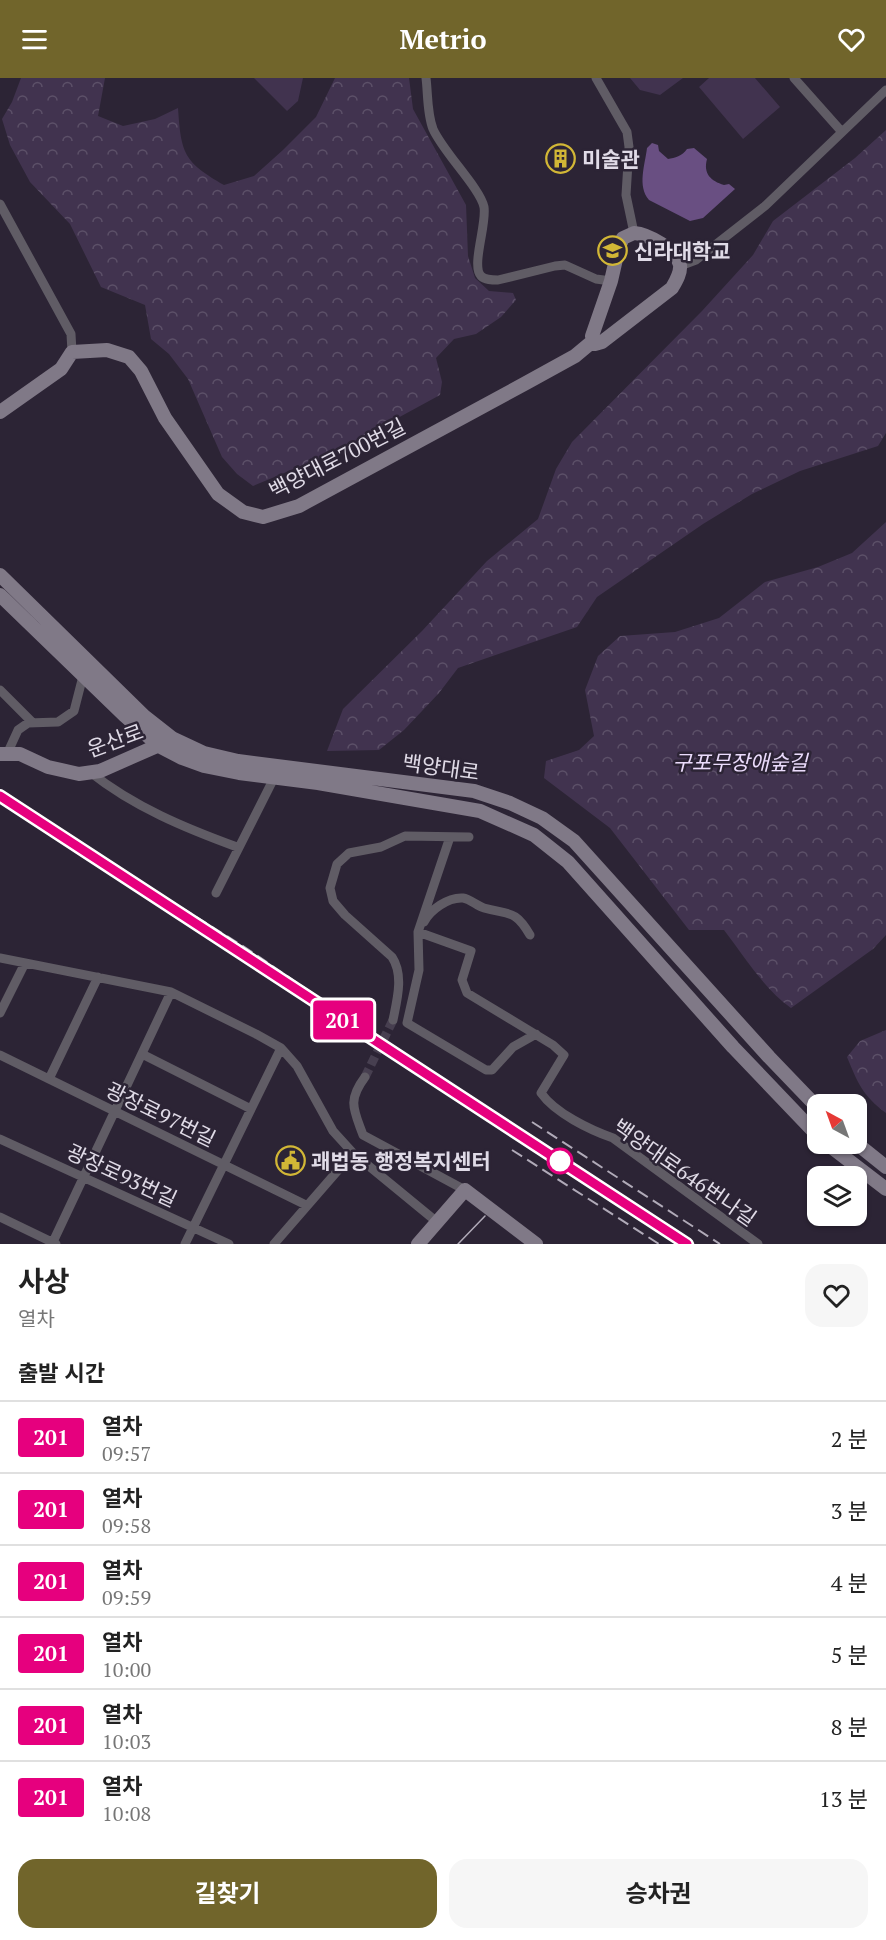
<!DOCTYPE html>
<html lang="ko">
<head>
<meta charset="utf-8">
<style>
	:root { --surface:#fff; --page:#f6f6f6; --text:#222; --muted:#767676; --line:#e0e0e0; --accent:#71652b }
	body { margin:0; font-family:"PT Serif","Noto Sans KR",serif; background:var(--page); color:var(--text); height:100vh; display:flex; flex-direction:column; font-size:22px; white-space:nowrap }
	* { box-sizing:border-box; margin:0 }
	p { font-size:20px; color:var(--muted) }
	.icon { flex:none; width:33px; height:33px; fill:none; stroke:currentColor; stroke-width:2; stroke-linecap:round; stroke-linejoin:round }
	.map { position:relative; height:1166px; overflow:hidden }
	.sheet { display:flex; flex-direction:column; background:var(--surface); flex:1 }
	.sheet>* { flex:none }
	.badge { padding:0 12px; border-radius:4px; font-size:21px; line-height:39px }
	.needle { width:39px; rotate:319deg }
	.controls { position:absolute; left:807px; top:1016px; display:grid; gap:12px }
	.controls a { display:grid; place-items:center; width:60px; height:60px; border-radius:12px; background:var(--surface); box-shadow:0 2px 4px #0004; font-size:30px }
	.map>.badge { position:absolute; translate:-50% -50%; box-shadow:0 0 0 3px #fff }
	h2 { padding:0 18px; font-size:22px; line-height:54px }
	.round { display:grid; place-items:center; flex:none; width:63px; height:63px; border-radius:18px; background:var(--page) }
	.head { display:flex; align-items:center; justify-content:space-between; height:102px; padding:0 18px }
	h1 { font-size:28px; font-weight:700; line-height:45px }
	.cta { display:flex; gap:12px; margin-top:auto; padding:12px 18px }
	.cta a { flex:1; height:69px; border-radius:18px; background:var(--accent); color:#fff; font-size:24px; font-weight:700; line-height:69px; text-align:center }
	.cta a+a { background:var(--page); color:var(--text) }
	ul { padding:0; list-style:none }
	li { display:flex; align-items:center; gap:18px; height:72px; padding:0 18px; border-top:2px solid var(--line) }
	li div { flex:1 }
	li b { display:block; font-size:22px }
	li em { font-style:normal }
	li .badge { min-width:66px; font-weight:700; text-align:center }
	header { display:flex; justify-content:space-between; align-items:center; height:78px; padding:0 18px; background:var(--accent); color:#fff; font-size:27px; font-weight:700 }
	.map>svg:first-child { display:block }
</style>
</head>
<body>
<header><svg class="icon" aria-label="menu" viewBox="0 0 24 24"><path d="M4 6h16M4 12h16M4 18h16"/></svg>Metrio<svg class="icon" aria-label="heart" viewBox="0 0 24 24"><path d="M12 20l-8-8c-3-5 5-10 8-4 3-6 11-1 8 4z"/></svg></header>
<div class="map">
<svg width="886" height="1166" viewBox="0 0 886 1166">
	<defs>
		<pattern id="forest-crowns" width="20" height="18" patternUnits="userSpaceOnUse" patternTransform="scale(1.5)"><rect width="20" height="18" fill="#41334f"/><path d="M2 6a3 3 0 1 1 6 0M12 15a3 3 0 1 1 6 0" fill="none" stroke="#5c5068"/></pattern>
	</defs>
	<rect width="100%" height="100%" fill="#2c2435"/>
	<path fill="url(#forest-crowns)" d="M21,0H105L98,38L123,48L155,41L178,30C181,76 184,84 224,107L254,98L283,72L316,39L335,0H409L413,31L466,127L468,178L475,200L489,213L513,215L516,222L501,239L476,256L454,261L436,280L442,304L440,317L337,373L253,408L237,396L222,379L188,301L169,276L151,261L145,227L101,209L70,146L30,104L10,67L2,41L12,24Z
		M886,52V355L878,368L800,393L752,416L703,446L597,519L577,549L458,590L439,615L404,652L379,672L327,673L343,631L422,553L487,483L538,441L556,391L572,364L702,233L753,177L773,143L855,80Z
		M886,444V857L873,871L791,930C763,910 745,879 724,852H689L610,750L544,700L546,683L579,672L594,658L585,612L598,578L620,558L675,554L719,540L765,504L818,489L852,475Z
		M886,952V1035C862,1017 858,1005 847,979L860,963Z"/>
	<path fill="#41334f" d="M254,0H303L298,23L287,33Z
		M630,0H683L660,17L640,12Z
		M709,0H755L780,29L743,61L699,9Z"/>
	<path fill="#694f82" d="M652,65L658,67L659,73L668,81C675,80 682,78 687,71L694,70L707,81C703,96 711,103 724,107L729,106L735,111L703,140L690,143L649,122C637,108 645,87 647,70Z"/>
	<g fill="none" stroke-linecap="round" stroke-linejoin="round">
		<path stroke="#473f50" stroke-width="9" stroke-dasharray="9 4.5" stroke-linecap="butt" d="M365,999L393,942"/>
		<path stroke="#605c65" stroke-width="9" d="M426,0C428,16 427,36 433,51C443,74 480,110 484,129C487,146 471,188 481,198C485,202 492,202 498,202L555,188L565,187L596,201L611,203
			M596,0L627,54L629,69L626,117L634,155
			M794,0L842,54
			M0,126L71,256L72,274
			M680,188L696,182L765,128L886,12
			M0,612L33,645
			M7,676L18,652L28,645L58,644L74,633L83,598
			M90,694C134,729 185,750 237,769
			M450,759L418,854L419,892L407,945L486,992H492L513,969L536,956
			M216,815L274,700
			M424,844C430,832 448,819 463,820C470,821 477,828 484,830C509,837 515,831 530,857
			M418,854L471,873L462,902L467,915L553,967L564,977L541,1015C555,1035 590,1052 613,1060L758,1166
			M0,880L171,914L256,956L281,970L297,988L333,1053L353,1075L437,1144
			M0,935L25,885
			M393,942C397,922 404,897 392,879L345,837L333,823L330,810L337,786L349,775L381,769L405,758L469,759
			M142,976L251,1031
			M0,977L306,1127
			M365,999C347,1023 354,1032 363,1057L465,1112
			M49,1001L98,899
			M0,1061L229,1166
			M0,1139L56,1166
			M52,1166L171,914
			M185,1166L281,970
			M274,1166L353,1075"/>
		<path stroke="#807987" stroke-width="14" d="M634,155C648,156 677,172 680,187C681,195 676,203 672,210L602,264L595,266L593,263L592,258L611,203L619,168L623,160Z
			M0,334L61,291L72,274L107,272L129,279L141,293L165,340L218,416L243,434L263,439L299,428L526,305L575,278L593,263
			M0,497L144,638L172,660L204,675L238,683L474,713L510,725L542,740L574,763L769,979L818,1030
			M0,517L124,637L159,668L182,680L204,688L239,695L318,705L480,733L534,757L568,784L733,969L818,1058
			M0,676H20L48,689L79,696L100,693L166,664
			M826,1065L886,1111
			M856,1065L886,1089
			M418,1166L465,1112L536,1166"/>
		<path stroke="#b0aab8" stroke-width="1.5" d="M458,1166L485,1138"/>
		<path stroke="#b0aab8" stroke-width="2" stroke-dasharray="12 6" stroke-linecap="butt" d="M0,712L132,799L246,870L378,960L414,982L694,1166
			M532,1044L720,1166
			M512,1072L659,1166"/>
	</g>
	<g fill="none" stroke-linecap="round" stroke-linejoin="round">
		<defs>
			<path id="line" d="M0,718L687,1166"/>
		</defs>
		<use href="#line" stroke="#fff" stroke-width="14"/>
		<use href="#line" stroke="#e6007e" stroke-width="9"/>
	</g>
	<defs>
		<symbol id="building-ring" viewBox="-11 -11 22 22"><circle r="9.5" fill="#2c2435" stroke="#d2b736" stroke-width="1.5"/><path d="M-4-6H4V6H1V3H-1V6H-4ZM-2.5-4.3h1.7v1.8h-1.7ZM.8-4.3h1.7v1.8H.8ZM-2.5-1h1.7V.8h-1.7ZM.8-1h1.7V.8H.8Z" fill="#d2b736"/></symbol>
		<symbol id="university-ring" viewBox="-11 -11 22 22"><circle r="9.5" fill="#2c2435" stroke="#d2b736" stroke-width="1.5"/><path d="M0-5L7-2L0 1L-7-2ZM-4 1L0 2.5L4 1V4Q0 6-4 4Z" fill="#d2b736"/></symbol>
		<symbol id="civic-ring" viewBox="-11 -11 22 22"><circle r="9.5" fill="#2c2435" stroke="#d2b736" stroke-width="1.5"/><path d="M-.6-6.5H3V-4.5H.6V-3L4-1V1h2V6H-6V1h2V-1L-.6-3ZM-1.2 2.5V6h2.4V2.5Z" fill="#d2b736"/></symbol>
	</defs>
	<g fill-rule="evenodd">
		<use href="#building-ring" x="544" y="64" width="33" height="33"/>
		<use href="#university-ring" x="596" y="156" width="33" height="33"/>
		<use href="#civic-ring" x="274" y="1066" width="33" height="33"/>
	</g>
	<circle fill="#fff" stroke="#e6007e" stroke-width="3" cx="560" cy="1083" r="12"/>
	<g text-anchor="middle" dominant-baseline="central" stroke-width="5" stroke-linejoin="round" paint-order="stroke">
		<g font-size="21" font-weight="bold" fill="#e0dbe7" stroke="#2c2435" text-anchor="start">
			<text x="582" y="81">미술관</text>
			<text x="634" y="173">신라대학교</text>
			<text x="311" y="1083">괘법동 행정복지센터</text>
		</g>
		<g font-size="21" fill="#e0dbe7" stroke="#2c2435">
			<text transform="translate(337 380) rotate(-27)">백양대로700번길</text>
			<text transform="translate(115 662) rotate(-20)">운산로</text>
			<text transform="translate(441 689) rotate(8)">백양대로</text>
			<text transform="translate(161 1036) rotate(26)">광장로97번길</text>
			<text transform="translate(685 1094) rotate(35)">백양대로646번나길</text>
			<text transform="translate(122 1097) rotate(25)">광장로93번길</text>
		</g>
		<g font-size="21" font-style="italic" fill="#ebdcfc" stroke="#2c2435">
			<text x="740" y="684">구포무장애숲길</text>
		</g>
	</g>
</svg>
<div class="controls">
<a><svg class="needle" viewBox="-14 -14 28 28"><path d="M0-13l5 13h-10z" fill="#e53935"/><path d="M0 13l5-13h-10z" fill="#767676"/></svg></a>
<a><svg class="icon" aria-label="layers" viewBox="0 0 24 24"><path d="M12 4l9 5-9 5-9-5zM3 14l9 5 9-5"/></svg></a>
</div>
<b class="badge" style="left:343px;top:942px;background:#e6007e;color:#fff">201</b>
</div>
<section class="sheet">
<div class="head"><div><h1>사상</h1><p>열차</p></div><a class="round"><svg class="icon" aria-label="heart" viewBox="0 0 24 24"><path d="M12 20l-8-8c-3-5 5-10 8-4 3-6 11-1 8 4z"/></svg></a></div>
<h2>출발 시간</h2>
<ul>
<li><span class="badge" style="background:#e6007e;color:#fff">201</span><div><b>열차</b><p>09:57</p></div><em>2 분</em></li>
<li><span class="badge" style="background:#e6007e;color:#fff">201</span><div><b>열차</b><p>09:58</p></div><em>3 분</em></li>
<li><span class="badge" style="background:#e6007e;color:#fff">201</span><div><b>열차</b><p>09:59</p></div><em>4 분</em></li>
<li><span class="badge" style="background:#e6007e;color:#fff">201</span><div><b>열차</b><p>10:00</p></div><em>5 분</em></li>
<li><span class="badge" style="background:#e6007e;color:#fff">201</span><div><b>열차</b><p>10:03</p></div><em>8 분</em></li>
<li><span class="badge" style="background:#e6007e;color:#fff">201</span><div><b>열차</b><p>10:08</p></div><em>13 분</em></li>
</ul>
<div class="cta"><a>길찾기</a><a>승차권</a></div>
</section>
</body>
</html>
